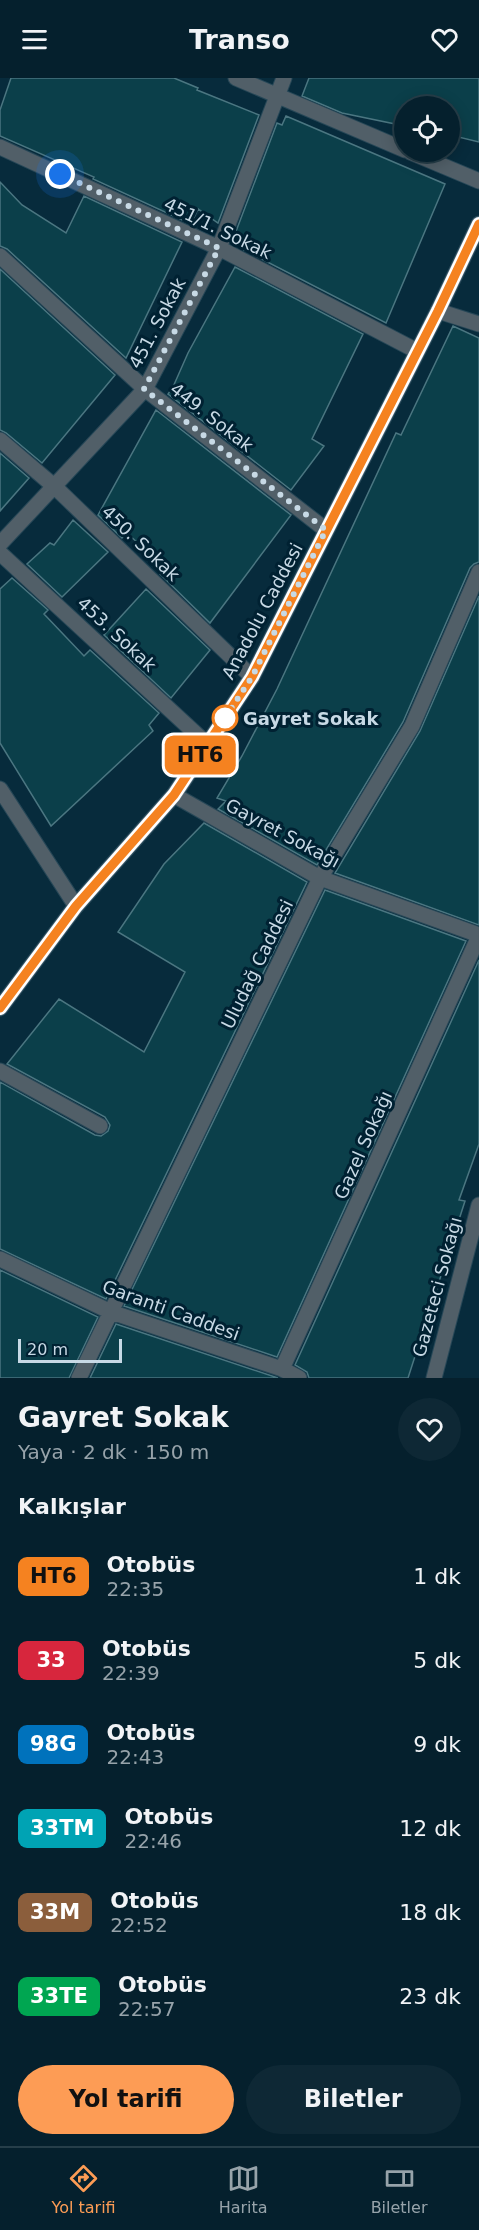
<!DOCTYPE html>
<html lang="tr">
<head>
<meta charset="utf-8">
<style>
	:root { --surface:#05202d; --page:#0e2835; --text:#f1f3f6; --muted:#97a3aa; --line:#263e49; --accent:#fd9c55 }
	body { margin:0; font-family:"DejaVu Sans",sans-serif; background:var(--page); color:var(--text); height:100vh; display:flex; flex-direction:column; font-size:22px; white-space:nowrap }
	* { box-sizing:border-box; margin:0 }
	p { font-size:20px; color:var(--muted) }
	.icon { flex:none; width:33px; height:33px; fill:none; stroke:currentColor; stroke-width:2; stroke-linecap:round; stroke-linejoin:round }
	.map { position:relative; height:1300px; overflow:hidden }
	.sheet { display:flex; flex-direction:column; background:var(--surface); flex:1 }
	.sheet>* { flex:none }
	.badge { padding:0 12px; border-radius:9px; font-size:21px; line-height:39px }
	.fabs { position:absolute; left:394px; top:18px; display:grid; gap:12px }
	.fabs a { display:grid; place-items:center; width:66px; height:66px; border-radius:50%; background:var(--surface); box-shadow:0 3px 15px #0003,0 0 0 2px var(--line); font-size:30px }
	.scale { position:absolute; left:18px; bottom:15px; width:104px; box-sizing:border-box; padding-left:6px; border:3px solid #c7d9e5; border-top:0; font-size:16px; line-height:21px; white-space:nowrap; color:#c7d9e5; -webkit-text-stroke:4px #002132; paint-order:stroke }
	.you { position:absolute; width:30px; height:30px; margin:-15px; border:4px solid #fff; border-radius:50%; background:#1a73e8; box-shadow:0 0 0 9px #1a73e833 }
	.map>.badge { position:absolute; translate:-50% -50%; box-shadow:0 0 0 3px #fff }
	h2 { padding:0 18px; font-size:22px; line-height:54px }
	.round { display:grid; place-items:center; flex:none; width:63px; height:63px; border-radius:32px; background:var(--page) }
	.overview { display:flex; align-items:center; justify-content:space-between; height:102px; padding:0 18px }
	h1 { font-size:28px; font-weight:700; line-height:45px }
	.button { display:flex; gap:12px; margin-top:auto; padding:12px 18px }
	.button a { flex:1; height:69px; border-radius:36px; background:var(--accent); color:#111; font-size:24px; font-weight:700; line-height:69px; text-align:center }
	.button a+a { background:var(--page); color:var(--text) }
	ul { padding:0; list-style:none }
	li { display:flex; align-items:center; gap:18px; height:84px; padding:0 18px }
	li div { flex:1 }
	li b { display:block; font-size:22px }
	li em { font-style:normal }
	li .badge { min-width:66px; font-weight:700; text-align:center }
	header { display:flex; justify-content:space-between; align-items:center; height:78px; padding:0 18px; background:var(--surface); font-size:27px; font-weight:700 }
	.tab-bar { display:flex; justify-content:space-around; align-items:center; height:84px; border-top:2px solid var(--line); background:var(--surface); font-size:16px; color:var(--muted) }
	.tab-bar a { display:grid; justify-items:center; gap:3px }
	.tab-bar .active { color:var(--accent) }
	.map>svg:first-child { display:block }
</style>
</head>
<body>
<header><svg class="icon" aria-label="menu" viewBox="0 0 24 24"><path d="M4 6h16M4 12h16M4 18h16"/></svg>Transo<svg class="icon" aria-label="heart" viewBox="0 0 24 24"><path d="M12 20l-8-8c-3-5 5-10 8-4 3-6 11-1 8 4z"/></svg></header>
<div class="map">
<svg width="479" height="1300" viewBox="0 0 479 1300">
	<rect width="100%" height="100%" fill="#072b3c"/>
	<path fill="#0b3f4a" stroke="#4b7681" stroke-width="1.5" d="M11,0H174L198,10L197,12L259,37L218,145L198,131L191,146L93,101L94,99L0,58V32Z
		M309,0H479V64L450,57V28H405V48L342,35L302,18Z
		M286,38L445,106L386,245L244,172L248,165L235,156L277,45L282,47Z
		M0,104L22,127L66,155L84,118L182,164L126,280L7,171L0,168Z
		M235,189L363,256L312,361L324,368L291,412L168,316L173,309L188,275Z
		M0,191L115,297L42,385L6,355L0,352Z
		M453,248L479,260V484L474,486L470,490L403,644L317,787L218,731L226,723L217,720L242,678L277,611L396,355L401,357Z
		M156,332L291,437L210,545L160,496L165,490L127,455L122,460L98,437Z
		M0,375L29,400L0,433Z
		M73,442L108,474L62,519L27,486L50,465L54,467Z
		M12,500L48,532L44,536L84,578L90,572L159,635L149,647L153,653L51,748L0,665V511Z
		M146,511L210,572L171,620L104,557Z
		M479,518V847L335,795L420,653Z
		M204,745L307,804L106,1221L0,1171V1004L95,1057L101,1058L108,1053L110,1047L105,1039L7,986L59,921L144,974L185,894L118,854L164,786Z
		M325,812L466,863L277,1279L124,1228Z
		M479,882V1066L459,1122L465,1123L408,1300H309L307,1294L295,1287Z
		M0,1192L98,1239L69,1300H0Z
		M116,1246L278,1300H90Z"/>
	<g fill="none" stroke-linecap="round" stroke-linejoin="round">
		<defs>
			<path id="minor" d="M236,0L405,72
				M0,69L219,170L417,273
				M410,74L479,103
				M0,178L145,311L326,452
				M438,233L479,246
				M0,362L55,409L252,599
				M0,466L145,311L219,170L284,0
				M0,475L207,666
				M0,711L76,828
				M174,717L320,800L479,857
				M0,993L100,1048
				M0,1181L111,1234L282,1291L299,1300
				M282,1291L479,858
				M79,1300L320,800L412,648L479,494
				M434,1300L479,1127"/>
			<path id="secondary" d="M0,930L76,828L174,717L252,599L438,233L479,146"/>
		</defs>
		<use href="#minor" stroke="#264757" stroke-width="17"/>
		<use href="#secondary" stroke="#264757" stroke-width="17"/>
		<use href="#minor" stroke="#515f68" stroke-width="15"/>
		<use href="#secondary" stroke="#677f8d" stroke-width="15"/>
	</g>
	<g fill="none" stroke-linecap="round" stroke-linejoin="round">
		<defs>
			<path id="line" d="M0,930L76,828L174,717L252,599L438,233L479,146"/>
		</defs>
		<use href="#line" stroke="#fff" stroke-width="14"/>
		<use href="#line" stroke="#f58220" stroke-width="9"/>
		<path stroke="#c7d9e5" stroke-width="6" stroke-dasharray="0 10.8" d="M60,96L219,170L144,311L326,452L252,599L225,640"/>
	</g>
	<circle fill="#fff" stroke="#f58220" stroke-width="3" cx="225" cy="640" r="12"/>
	<g text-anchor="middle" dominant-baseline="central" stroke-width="6" stroke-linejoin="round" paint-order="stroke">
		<g font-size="18" fill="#c7d9e5" stroke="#002132">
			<text transform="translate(218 150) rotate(26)">451/1. Sokak</text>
			<text transform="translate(157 245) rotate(-62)">451. Sokak</text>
			<text transform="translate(212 339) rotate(38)">449. Sokak</text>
			<text transform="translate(141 465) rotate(44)">450. Sokak</text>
			<text transform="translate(262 533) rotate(-62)">Anadolu Caddesi</text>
			<text transform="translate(117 556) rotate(43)">453. Sokak</text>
			<text transform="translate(283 755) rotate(28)">Gayret Sokağı</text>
			<text transform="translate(257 886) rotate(-64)">Uludağ Caddesi</text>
			<text transform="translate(363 1067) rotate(-66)">Gazel Sokağı</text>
			<text transform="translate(437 1209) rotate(-75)">Gazeteci Sokağı</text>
			<text transform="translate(171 1232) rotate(20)">Garanti Caddesi</text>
		</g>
		<g font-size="18" font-weight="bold" fill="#c7d9e5" stroke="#002132" text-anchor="start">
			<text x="243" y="640">Gayret Sokak</text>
		</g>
	</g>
</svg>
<div class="fabs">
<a><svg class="icon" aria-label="locate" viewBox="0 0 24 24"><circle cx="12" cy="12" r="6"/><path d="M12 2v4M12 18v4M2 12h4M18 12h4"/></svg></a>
</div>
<div class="scale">20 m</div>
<div class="you" style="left:60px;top:96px"></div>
<b class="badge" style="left:200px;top:677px;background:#f58220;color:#111">HT6</b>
</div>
<section class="sheet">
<div class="overview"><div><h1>Gayret Sokak</h1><p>Yaya · 2 dk · 150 m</p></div><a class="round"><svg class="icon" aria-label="heart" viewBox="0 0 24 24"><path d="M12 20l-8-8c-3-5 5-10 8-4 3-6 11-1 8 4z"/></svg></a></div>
<h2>Kalkışlar</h2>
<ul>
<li><span class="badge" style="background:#f58220;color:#111">HT6</span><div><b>Otobüs</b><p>22:35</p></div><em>1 dk</em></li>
<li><span class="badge" style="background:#d7263d;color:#fff">33</span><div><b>Otobüs</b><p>22:39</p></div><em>5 dk</em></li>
<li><span class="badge" style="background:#0072bc;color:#fff">98G</span><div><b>Otobüs</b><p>22:43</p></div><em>9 dk</em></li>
<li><span class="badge" style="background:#00a3b4;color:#fff">33TM</span><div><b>Otobüs</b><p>22:46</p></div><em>12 dk</em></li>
<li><span class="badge" style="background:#8b5e3c;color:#fff">33M</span><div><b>Otobüs</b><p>22:52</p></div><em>18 dk</em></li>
<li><span class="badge" style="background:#00a651;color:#fff">33TE</span><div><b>Otobüs</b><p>22:57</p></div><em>23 dk</em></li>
</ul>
<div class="button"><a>Yol tarifi</a><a>Biletler</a></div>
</section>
<nav class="tab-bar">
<a class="active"><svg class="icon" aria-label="directions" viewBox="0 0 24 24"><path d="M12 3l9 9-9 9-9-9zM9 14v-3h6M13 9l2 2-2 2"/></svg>Yol tarifi</a>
<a><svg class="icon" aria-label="map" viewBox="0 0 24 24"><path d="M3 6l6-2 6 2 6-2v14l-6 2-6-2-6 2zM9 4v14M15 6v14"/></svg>Harita</a>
<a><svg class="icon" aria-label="tickets" viewBox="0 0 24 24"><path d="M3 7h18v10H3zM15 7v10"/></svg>Biletler</a>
</nav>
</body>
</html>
